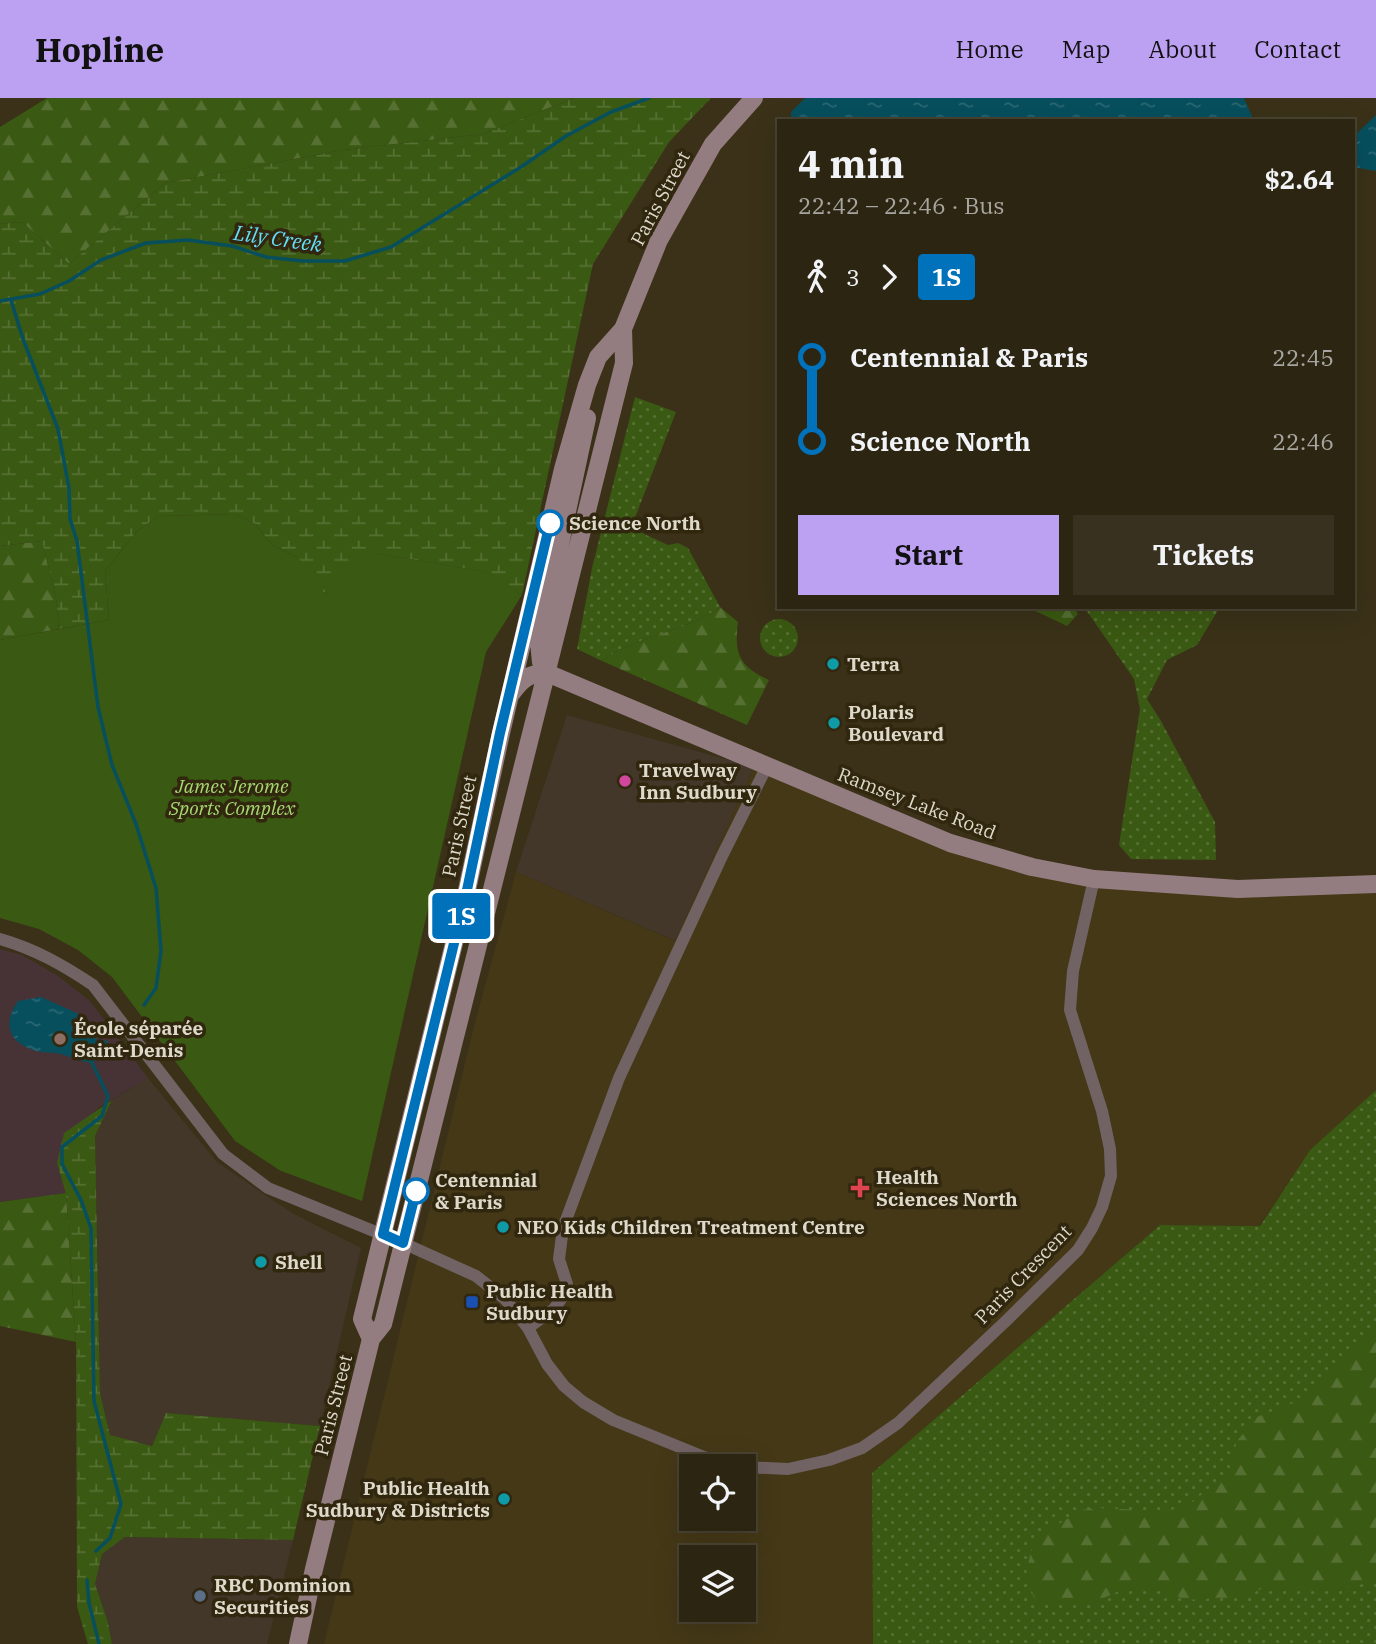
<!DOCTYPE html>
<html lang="en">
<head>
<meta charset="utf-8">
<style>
	:root { --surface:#2c2512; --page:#383120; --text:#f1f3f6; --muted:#a6a59f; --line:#484232; --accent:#bca0f2 }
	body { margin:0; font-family:"IBM Plex Serif",serif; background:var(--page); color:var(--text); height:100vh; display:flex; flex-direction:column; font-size:26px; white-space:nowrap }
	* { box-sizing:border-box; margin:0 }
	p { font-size:23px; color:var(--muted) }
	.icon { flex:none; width:38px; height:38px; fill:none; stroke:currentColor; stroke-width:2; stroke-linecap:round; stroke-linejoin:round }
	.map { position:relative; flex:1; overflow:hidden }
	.side { position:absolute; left:777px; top:21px; width:578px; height:490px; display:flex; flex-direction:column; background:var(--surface); border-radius:0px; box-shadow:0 7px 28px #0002,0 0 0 2px var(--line) }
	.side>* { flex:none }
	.badge { padding:0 14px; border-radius:5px; font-size:24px; line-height:46px }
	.fabs { position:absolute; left:679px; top:1356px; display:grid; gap:14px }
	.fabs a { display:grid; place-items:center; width:77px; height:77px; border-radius:0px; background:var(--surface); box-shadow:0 7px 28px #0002,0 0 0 2px var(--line); font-size:35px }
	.map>.badge { position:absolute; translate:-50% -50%; box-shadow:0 0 0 4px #fff }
	.legs { display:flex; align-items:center; gap:10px; height:77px; padding:0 21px; font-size:23px }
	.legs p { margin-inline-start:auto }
	.head { display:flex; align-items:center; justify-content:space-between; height:119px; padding:0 21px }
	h1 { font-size:38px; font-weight:800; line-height:52px }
	.button { display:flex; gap:14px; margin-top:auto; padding:14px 21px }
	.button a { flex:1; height:80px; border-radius:0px; background:var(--accent); color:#111; font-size:28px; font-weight:800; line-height:80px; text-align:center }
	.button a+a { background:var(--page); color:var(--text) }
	ul { padding:0 21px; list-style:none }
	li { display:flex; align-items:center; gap:24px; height:84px; font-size:26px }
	li i { display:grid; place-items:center; width:10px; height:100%; margin:0 9px; background:currentColor }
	li i::after { content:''; width:18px; height:18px; margin:-9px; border:5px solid; border-radius:50%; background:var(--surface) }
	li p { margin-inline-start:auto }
	li:first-child i { background:linear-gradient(#0000 50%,currentColor 0) }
	li:last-child i { background:linear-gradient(currentColor 50%,#0000 0) }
	header { display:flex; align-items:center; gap:42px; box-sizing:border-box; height:98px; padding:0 35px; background:var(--accent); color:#111 }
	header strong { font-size:33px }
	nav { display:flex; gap:38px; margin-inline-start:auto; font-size:24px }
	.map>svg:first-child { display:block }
</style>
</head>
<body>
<header>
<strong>Hopline</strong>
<nav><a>Home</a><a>Map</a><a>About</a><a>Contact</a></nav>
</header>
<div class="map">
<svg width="1376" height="1546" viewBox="0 0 1376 1546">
	<defs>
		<pattern id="grass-dots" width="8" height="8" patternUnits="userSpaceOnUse" patternTransform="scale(1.75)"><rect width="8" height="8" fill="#3a5912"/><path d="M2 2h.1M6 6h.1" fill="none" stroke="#567033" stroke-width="1.8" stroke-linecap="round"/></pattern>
		<pattern id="forest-firs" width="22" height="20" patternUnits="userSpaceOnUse" patternTransform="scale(1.75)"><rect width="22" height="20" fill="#3a5912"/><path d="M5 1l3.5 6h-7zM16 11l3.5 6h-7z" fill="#567033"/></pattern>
		<pattern id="wetland-marsh" width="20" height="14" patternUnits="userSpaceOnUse" patternTransform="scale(1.75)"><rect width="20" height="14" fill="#3a5912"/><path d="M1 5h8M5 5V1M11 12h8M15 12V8" fill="none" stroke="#567033"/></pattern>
		<pattern id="water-ripples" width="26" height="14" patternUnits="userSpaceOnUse" patternTransform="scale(1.75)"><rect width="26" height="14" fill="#074f5d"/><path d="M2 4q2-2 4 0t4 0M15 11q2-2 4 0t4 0" fill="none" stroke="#2b6873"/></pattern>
	</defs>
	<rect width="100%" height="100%" fill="#3a3118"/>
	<path fill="#423728" d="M567,617L754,669L676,843L516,774Z
		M148,980L217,1064L292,1115L361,1150L320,1328L166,1315L152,1348L110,1337L100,1295L95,1038L112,1002Z
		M125,1439L293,1442L267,1546H112L108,1524L95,1486L102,1455Z"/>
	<path fill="#473336" d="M0,851L22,857L58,878L90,903L148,980L98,1010L57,1065L66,1095L0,1104Z"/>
	<path fill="#443817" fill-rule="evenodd" d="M754,669L1032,769L1376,794V992L1310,1052L1259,1128L1160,1127L872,1375L873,1546H324L474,928L516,774L675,843ZM691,1368H744V1421H691ZM691,1460H744V1512H691Z"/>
	<path fill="url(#grass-dots)" d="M635,299L676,314L631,430L668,447L678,445L688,450L720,509C684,535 637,537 602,563L577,551L592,470Z
		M1084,509H1220L1197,547L1167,562L1147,601L1161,623L1215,724L1216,762L1131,761L1119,747L1140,611L1134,581Z
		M760 540a19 19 0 1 1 38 0a19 19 0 1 1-38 0Z
		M1376,992V1546H873L872,1375L1160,1127L1260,1128L1310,1052Z"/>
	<path fill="url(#forest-firs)" d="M47,0H574L483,36L343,52L165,85L69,166L22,124L0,126V29Z
		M42,443L56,500L59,531L0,542V448Z
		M720,509L738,524C734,556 739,568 769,582L747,627L602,563C637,537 684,535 720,509Z
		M1027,509H1073L1078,516L1067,528Z
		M66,1095L76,1244L0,1228V1104Z
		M1376,1226V1479L1363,1486L1346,1489L1262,1491L1240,1499L1185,1502L1160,1490L1142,1489L1119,1493L1095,1504L1078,1506L1035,1503L1026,1477L1031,1453L1045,1434L1082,1412L1096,1410L1164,1413L1183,1410L1190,1406L1230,1373L1237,1343L1257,1319L1296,1304Z"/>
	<path fill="url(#wetland-marsh)" d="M574,0H711L669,44L593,166L522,497L485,474L374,455L328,496L323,494L296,459L272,447L255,426L235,416L159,418L137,433L105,473L109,522L59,531L56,500L42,443L0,448V126L22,124L69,166L165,85L343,52L483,36Z
		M112,1002L95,1038L100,1295L110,1337L152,1348L166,1315L320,1328L293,1442L125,1439L102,1456L95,1486L108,1524L112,1546H88L77,1509L76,1244L66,1096L57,1065L64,1035Z"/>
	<path fill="#3a5912" d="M235,416L255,426L272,447L296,459L317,475L323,494L328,496L334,471L374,455L486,474L522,497L486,554L362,1103L281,1073L235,1043L112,879L78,852L39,831L0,820V542L109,522L105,473L137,433L159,418Z"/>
	<path fill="url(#water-ripples)" d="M805,0H1244L1254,23L791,22V14Z
		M1376,17V73L1353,69V39Z
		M41,899L79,916L100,946L104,958L91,965C81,963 73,960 64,957C56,954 48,955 41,954C11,948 0,928 18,903Z"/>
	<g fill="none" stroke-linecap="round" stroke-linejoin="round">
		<path stroke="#074f5d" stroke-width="3.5" d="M11,202L23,241L58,331L69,390L70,421L77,443L98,609L112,667L136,726L156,790L161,853L156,890L144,907
			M0,203L40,196L69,183L101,162L146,145L188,142L232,148L266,159L303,163H345L391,149L521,69L566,38L611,14L649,0
			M100,946L106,944
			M92,965L108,998L102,1018L62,1049V1066L81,1102L91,1130L94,1303L121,1406L110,1440L96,1453
			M87,1482L89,1505L99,1546"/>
		<path stroke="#716264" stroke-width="12" d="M0,841C35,851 63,867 93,887L223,1056L268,1090L403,1145L476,1178L505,1201L528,1230L547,1266L564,1288L583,1304L613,1322L704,1359L743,1368
			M528,1230L554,1211L563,1198L567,1186L559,1161L563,1130L619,980L722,758L768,666
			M744,1369L788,1371L829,1362L862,1350L898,1325L1007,1222L1078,1152L1092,1130L1102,1109L1111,1078L1110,1051L1102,1013L1070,912L1073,873L1094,781"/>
		<path stroke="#947d80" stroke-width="18" d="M547,575L541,564L539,544L587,320
			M511,596C522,581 529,575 547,575L950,745L1032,769L1094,781L1238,791L1376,786
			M371,1241L362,1221L467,792L501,635L563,371L587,287L598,259L623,231L659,142L713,46L754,0
			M298,1546L314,1471L371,1241L383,1226L624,265L623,231"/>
	</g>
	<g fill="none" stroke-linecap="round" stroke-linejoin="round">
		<defs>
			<path id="line-1" d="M416,1093L403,1145L383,1136L467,792L500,635L550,425"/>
		</defs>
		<use href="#line-1" stroke="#fff" stroke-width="16"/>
		<use href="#line-1" stroke="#0072bc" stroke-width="10"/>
	</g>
	<g fill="#fff" stroke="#0072bc" stroke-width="3.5">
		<circle cx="550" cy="425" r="12"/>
		<circle cx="416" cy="1093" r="12"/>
	</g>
	<g fill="#0f9aa8" stroke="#30270e" stroke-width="2.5">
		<circle cx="833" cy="566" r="7"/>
		<circle cx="834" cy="625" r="7"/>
		<circle cx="503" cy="1129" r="7"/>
		<circle cx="261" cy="1164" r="7"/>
		<circle cx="504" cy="1401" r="7"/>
	</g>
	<circle fill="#d1479c" stroke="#30270e" stroke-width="2.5" cx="625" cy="683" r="7"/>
	<circle fill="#8d6e63" stroke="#30270e" stroke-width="2.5" cx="60" cy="941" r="7"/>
	<path fill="#e0444e" stroke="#30270e" stroke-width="2.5" d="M856.5 1079.5h7v7h7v7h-7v7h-7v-7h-7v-7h7z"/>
	<rect fill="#1a4fb4" stroke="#30270e" stroke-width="2.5" x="465" y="1197" width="14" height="14" rx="3.5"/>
	<circle fill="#5c6f8a" stroke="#30270e" stroke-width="2.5" cx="200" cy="1498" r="7"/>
	<g text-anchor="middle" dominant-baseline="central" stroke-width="7" stroke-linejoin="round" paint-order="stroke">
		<g font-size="19" fill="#ded9ca" stroke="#30270e">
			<text transform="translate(660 100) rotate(-62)">Paris Street</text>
			<text transform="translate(917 705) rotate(21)">Ramsey Lake Road</text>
			<text transform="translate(459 728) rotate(-78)">Paris Street</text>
			<text transform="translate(1023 1176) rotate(-46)">Paris Crescent</text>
			<text transform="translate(333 1307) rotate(-76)">Paris Street</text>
		</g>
		<g font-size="19" font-weight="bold" fill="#ded9ca" stroke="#30270e" text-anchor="start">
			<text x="569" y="425">Science North</text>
			<text x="435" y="1082">Centennial<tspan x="435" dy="22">&amp; Paris</tspan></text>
		</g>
		<g font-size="19" font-weight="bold" fill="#ded9ca" stroke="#30270e" text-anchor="start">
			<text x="847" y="566">Terra</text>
			<text x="848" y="614">Polaris<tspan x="848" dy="22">Boulevard</tspan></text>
			<text x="639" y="672">Travelway<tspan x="639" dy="22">Inn Sudbury</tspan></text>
			<text x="74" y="930">École séparée<tspan x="74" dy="22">Saint-Denis</tspan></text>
			<text x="876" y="1079">Health<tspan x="876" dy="22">Sciences North</tspan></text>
			<text x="517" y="1129">NEO Kids Children Treatment Centre</text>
			<text x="275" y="1164">Shell</text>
			<text x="486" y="1193">Public Health<tspan x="486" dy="22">Sudbury</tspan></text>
			<text x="490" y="1390" text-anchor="end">Public Health<tspan x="490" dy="22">Sudbury &amp; Districts</tspan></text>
			<text x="214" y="1487">RBC Dominion<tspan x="214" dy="22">Securities</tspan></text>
		</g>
		<g font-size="19" font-style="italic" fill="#a6d972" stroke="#30270e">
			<text x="232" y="688">James Jerome<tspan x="232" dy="22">Sports Complex</tspan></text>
		</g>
		<g font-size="21" font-style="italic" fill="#65def9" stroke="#30270e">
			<text transform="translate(278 140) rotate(8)">Lily Creek</text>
		</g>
	</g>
</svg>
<div class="fabs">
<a><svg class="icon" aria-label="locate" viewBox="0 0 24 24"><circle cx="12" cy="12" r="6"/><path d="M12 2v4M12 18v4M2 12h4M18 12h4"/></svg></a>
<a><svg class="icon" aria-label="layers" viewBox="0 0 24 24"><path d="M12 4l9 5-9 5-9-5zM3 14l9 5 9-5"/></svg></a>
</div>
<b class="badge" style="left:461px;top:818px;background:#0072bc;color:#fff">1S</b>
<section class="side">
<div class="head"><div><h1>4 min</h1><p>22:42 – 22:46 · Bus</p></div><b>$2.64</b></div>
<div class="legs"><svg class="icon" aria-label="walk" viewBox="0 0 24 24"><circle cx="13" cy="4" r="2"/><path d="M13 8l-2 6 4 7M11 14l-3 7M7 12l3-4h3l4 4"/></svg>3<svg class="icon" aria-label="forward" viewBox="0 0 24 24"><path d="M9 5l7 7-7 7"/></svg><b class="badge" style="background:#0072bc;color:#fff">1S</b></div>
<ul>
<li><i style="color:#0072bc"></i><b>Centennial &amp; Paris</b><p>22:45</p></li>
<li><i style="color:#0072bc"></i><b>Science North</b><p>22:46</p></li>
</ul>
<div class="button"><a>Start</a><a>Tickets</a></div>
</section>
</div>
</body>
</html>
